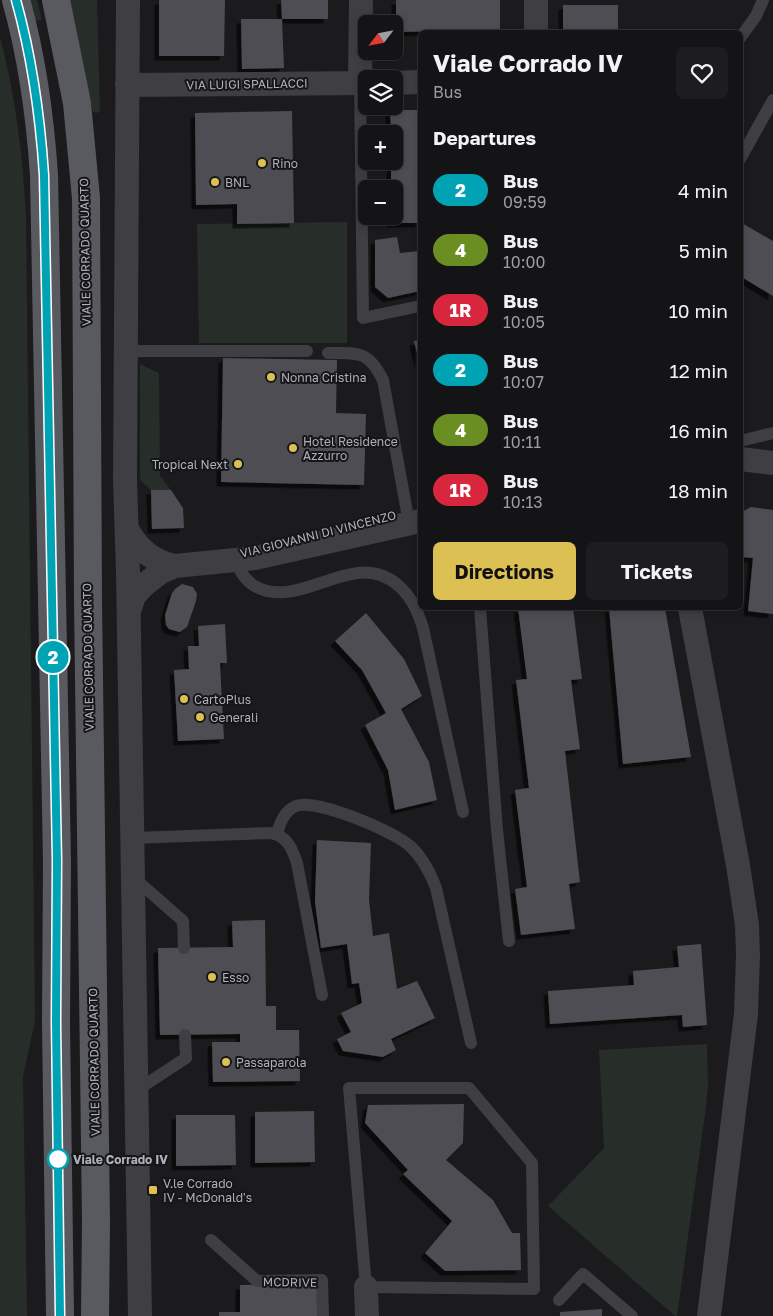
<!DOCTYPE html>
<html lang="en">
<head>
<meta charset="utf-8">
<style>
	:root { --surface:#141416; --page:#1d1d1f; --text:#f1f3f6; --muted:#9d9ea1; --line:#333335; --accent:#dcc053 }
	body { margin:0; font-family:"Golos Text",sans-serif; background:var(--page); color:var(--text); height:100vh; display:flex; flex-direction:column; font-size:19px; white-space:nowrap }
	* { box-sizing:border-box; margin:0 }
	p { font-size:16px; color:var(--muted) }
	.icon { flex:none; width:28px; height:28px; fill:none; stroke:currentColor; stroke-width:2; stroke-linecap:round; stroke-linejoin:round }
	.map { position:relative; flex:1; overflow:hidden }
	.details { position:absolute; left:418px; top:30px; width:325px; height:580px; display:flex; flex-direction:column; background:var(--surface); border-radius:8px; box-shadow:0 2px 8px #0003,0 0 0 1px var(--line) }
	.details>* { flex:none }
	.badge { padding:0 10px; border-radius:16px; font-size:18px; line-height:32px }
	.needle { width:32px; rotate:238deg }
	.fabs { position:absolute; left:358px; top:15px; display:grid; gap:10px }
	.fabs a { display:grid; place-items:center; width:45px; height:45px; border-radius:8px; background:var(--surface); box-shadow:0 2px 8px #0003,0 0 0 1px var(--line); font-size:25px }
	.map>.badge { position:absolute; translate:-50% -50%; box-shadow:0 0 0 2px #fff }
	h2 { padding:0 15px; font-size:19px; line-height:45px }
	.round { display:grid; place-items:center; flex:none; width:52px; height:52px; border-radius:8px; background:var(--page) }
	.head { display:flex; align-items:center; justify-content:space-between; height:85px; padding:0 15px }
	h1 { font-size:24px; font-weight:700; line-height:38px }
	.button { display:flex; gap:10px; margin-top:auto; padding:10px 15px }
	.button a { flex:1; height:58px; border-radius:8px; background:var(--accent); color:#111; font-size:20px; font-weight:700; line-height:58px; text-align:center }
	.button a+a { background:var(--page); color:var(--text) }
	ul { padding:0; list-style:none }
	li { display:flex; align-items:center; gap:15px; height:60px; padding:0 15px }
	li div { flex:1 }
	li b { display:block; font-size:19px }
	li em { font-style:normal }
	li .badge { min-width:55px; font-weight:700; text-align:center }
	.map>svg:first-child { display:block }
</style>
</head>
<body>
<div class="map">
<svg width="773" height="1316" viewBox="0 0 773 1316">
	<defs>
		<filter id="shadow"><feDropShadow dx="-4.5" dy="4.5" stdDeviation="0" flood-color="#0009"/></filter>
	</defs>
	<rect width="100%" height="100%" fill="#1b1b1d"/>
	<path fill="#272e29" d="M29,0H37L42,20L35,21Z
		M70,0H97L100,111L97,113L93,112Z
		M0,37C16,97 23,157 26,219L35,1021L23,1076L27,1316H0Z
		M347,222V343H199L197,224Z
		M140,364L159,373L160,476L171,490H151L140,480Z
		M707,1044L708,1087L705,1114L677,1316H675L548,1206L604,1148L599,1050Z"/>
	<path fill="#4d4d52" filter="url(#shadow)" d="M159,0H225L224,56H159Z
		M281,0H328V19H282Z
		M396,0H500V30L396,32Z
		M563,5H618V32H563Z
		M241,19H282L284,68L242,69Z
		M390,110H420V223H391V216H394V189H391V161H394V134H391Z
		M292,111L294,223L237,224V204L196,205L195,113Z
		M740,222L773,241V296L740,276Z
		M397,237L400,253L420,251V291L388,298L375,287V240Z
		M420,340V362H419L414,341Z
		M223,358L337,360L336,413L366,414L364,485L221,482Z
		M151,490H171L183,508L184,528L152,529Z
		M751,507L773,510V614L748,611L753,558L742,557L740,552V513Z
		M182,584L193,587L197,594L196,601L187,627L180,632L176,631L169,629L166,625L165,615L172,593L175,589Z
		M518,608H573L582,679L571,680L580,749L565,751L580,882L569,884L575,929L521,935L515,889L527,887L515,790L529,788L516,680L527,679Z
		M609,608H665L691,757L623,764Z
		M366,613L404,659L422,696L401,709L429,762L437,800L395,810L388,770L365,725L386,713L362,670L335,641Z
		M225,624L227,663H220L224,739L178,741L174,670L189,669L188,646H199L198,626Z
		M317,840L371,843L369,900L373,936L389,933L397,989L417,981L435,1018L391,1039L396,1050L383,1057L343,1051L337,1039L351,1032L341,1013L362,1003L359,983L352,984L347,944L321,948L315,902Z
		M265,920L266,1006H276V1030H299L300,1081L213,1082L212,1042H240V1034L160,1035L158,948L233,947L232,921Z
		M701,944L707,1025L683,1027L682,1015L550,1024L548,991L634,985L633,971L679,967L677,946Z
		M464,1104L463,1143L446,1160L493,1200L512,1233H520L521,1270L445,1271L425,1253L452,1221L403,1174L408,1170L365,1123L368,1105Z
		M314,1111L315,1162L255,1163V1112Z
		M176,1115H235L236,1165L176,1166Z
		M317,1284V1316H219V1312H240V1285Z
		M602,1309V1316H560V1312Z"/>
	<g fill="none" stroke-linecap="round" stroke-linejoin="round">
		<path stroke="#3e3e43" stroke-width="12" d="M740,38L756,16L763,0
			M360,83L363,318L420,306
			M740,159L773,100
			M126,351H307
			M328,353C358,353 368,350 383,380L409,523
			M740,441L773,433
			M235,557C238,569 243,578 253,585C300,614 353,545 399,586C412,598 418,612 423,628L463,812
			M480,608L497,830L509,941
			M277,834C280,823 284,811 296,806C315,798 394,831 410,846C422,857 430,872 436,888L471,1043
			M133,838L271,833C287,836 292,848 297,863L322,995
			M133,877L183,921L184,948
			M349,1088H469L532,1163L534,1289L366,1287Z
			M137,1090L186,1058L185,1035
			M211,1240L257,1281L322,1280L323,1316
			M559,1300L583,1274L632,1316"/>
		<path stroke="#3e3e43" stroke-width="24" d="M128,0L125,480L128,572L140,1316
			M536,32V0
			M360,83L361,0
			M394,83L420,82
			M127,85L366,83
			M740,459L773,463
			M127,529C138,549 152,561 175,566
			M690,608L738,865L747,925L748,955L746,1014L709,1316
			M129,611L134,596L144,585L161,572L175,566L255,558L420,521
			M366,1287L367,1316"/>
		<path stroke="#595960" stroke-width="28" d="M16,0C32,57 40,115 44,175L57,861L56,1023L60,1316
			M56,0L77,103L86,198L88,600L96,1221L95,1316"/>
	</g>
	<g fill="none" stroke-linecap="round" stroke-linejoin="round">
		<defs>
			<path id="line" d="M16,0C32,57 40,115 44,175L57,861L56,1022L60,1316"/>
		</defs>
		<use href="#line" stroke="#fff" stroke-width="11"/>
		<use href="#line" stroke="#00a3b4" stroke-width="8"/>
	</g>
	<g fill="#dcc053" stroke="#161618" stroke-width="2">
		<circle cx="262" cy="163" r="5"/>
		<circle cx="215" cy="182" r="5"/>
		<circle cx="271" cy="377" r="5"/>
		<circle cx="293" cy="448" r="5"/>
		<circle cx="238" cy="464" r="5"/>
		<circle cx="184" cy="699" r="5"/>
		<circle cx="200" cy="717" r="5"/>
		<circle cx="212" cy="977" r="5"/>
		<circle cx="226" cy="1062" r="5"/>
		<rect x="148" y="1185" width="10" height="10" rx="2.5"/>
	</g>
	<circle fill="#fff" stroke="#00a3b4" stroke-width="2.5" cx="58" cy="1159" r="10"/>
	<g text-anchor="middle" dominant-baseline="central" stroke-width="4" stroke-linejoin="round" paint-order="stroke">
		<g font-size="12" fill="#afb1ba" stroke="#161618">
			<text transform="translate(247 84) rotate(-1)">VIA LUIGI SPALLACCI</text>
			<text transform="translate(85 252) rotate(-91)">VIALE CORRADO QUARTO</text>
			<text transform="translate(318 534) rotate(-14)">VIA GIOVANNI DI VINCENZO</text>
			<text transform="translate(88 657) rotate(-91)">VIALE CORRADO QUARTO</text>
			<text transform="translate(94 1062) rotate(-91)">VIALE CORRADO QUARTO</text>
			<text transform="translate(290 1282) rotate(1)">MCDRIVE</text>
		</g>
		<g font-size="12" fill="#afb1ba" stroke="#161618" text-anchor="start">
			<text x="272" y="163">Rino</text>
			<text x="225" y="182">BNL</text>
			<text x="281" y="377">Nonna Cristina</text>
			<text x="303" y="441">Hotel Residence<tspan x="303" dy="14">Azzurro</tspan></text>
			<text x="228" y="464" text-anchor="end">Tropical Next</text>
			<text x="194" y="699">CartoPlus</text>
			<text x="210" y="717">Generali</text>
			<text x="222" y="977">Esso</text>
			<text x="236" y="1062">Passaparola</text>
			<text x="163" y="1183">V.le Corrado<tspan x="163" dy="14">IV - McDonald's</tspan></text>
		</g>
		<g font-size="12" font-weight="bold" fill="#afb1ba" stroke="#161618" text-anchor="start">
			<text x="73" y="1159">Viale Corrado IV</text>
		</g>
	</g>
</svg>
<div class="fabs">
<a><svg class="needle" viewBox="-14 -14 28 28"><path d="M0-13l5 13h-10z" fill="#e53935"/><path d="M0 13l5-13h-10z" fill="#9d9ea1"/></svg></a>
<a><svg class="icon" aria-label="layers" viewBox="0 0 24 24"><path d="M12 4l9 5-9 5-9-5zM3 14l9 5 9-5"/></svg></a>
<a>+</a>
<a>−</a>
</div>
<b class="badge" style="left:53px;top:657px;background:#00a3b4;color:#fff">2</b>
<section class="details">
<div class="head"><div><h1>Viale Corrado IV</h1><p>Bus</p></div><a class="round"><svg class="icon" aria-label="heart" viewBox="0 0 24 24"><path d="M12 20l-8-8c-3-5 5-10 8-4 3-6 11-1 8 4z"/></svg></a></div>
<h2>Departures</h2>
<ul>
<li><span class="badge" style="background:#00a3b4;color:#fff">2</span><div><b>Bus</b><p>09:59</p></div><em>4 min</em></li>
<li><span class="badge" style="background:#6b8e23;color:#fff">4</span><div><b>Bus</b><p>10:00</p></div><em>5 min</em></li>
<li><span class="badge" style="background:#d7263d;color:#fff">1R</span><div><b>Bus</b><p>10:05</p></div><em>10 min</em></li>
<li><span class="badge" style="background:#00a3b4;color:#fff">2</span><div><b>Bus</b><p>10:07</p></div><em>12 min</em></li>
<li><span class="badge" style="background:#6b8e23;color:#fff">4</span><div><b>Bus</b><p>10:11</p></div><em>16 min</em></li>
<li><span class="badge" style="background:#d7263d;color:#fff">1R</span><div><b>Bus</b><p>10:13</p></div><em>18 min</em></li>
</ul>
<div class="button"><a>Directions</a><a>Tickets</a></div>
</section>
</div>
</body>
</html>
